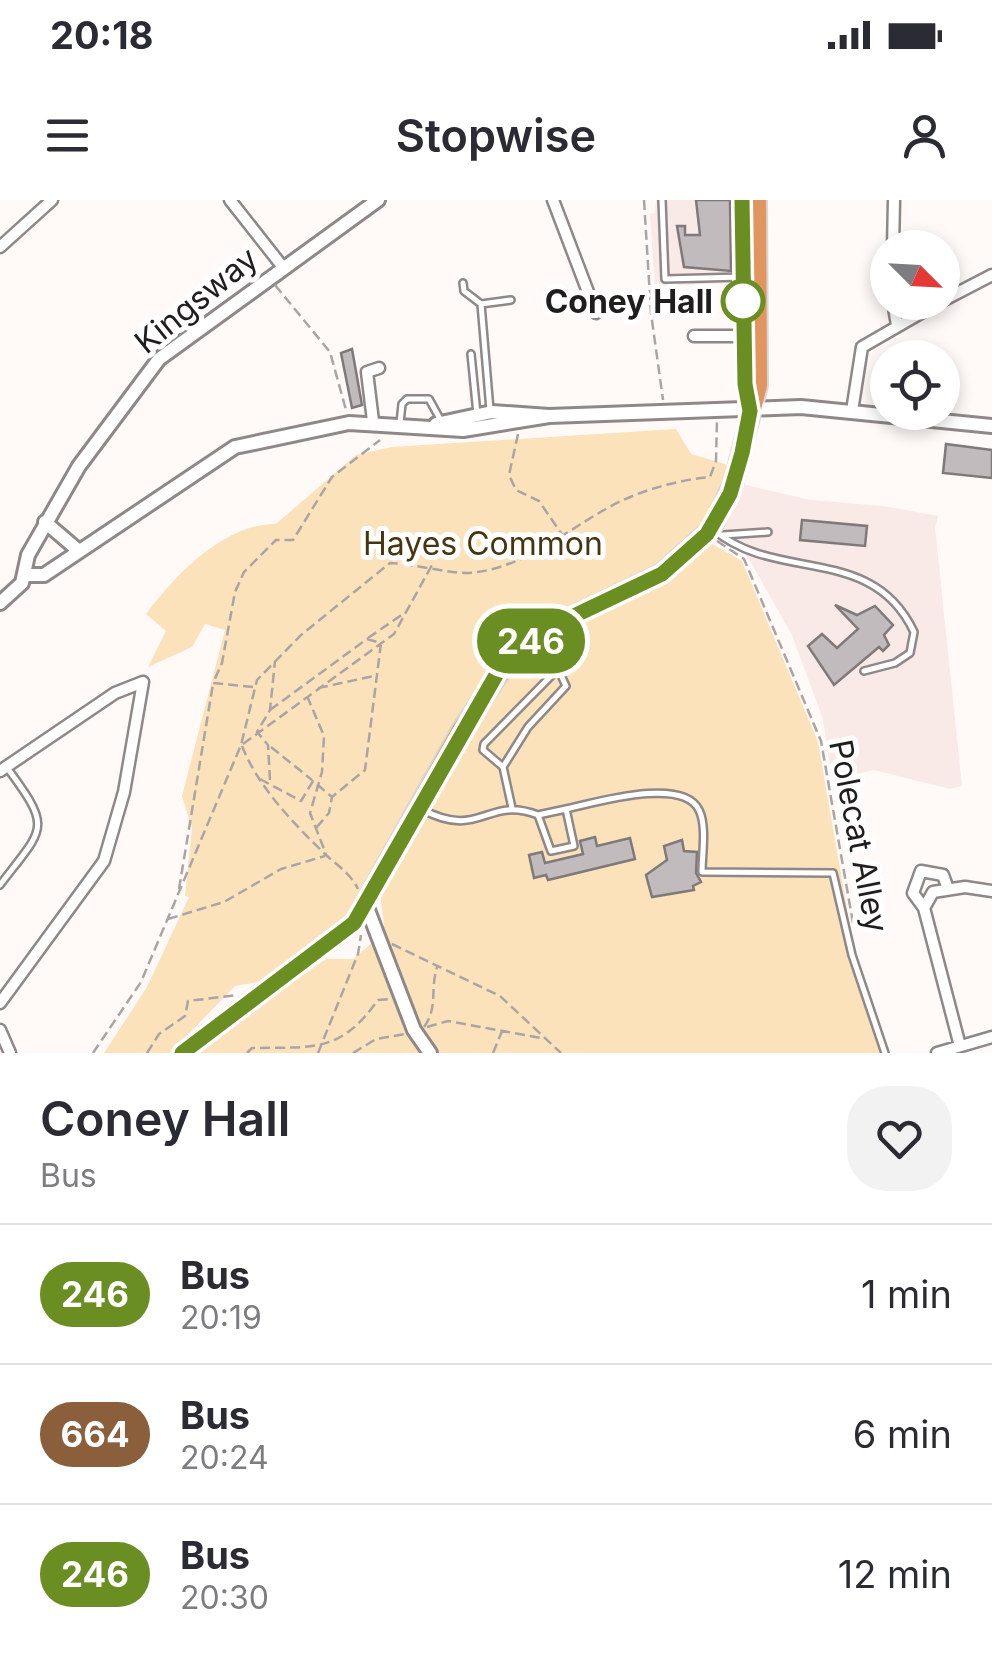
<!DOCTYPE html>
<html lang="en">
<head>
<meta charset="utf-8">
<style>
	:root { --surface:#fff; --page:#f2f2f3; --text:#2b2b33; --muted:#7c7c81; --line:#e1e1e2 }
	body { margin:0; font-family:Inter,sans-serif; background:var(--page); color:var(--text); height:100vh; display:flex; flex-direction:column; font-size:38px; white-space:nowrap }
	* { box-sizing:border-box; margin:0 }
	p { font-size:32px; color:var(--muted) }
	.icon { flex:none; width:55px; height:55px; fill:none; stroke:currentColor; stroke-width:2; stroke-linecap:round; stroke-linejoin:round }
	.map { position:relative; height:853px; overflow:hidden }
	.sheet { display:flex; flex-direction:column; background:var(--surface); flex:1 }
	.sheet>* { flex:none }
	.badge { padding:0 20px; border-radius:32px; font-size:35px; line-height:65px }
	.needle { width:65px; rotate:114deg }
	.controls { position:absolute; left:870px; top:30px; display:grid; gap:20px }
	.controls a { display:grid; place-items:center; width:90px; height:90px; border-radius:50%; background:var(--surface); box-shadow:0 5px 15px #0003; font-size:50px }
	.map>.badge { position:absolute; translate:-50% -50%; box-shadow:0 0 0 5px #fff }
	.round { display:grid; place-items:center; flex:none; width:105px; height:105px; border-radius:40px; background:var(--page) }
	.headline { display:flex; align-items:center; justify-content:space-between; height:170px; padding:0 40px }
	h1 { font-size:48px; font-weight:600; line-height:75px }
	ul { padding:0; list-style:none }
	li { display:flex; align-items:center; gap:30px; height:140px; padding:0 40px; border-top:2px solid var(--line) }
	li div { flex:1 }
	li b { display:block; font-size:38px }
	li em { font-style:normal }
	li .badge { min-width:110px; font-weight:700; text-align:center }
	.status { display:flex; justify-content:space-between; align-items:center; height:70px; padding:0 50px; background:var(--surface); direction:ltr }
	.status svg { height:28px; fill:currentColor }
	header { display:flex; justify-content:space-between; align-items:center; height:130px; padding:0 40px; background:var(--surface); font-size:45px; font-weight:600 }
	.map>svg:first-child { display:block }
</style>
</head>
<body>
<div class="status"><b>20:18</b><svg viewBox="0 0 49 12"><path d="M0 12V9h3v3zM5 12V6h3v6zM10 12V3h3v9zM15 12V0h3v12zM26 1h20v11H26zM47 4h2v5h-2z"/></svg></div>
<header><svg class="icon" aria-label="menu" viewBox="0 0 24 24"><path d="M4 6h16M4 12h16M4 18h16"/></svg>Stopwise<svg class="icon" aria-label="person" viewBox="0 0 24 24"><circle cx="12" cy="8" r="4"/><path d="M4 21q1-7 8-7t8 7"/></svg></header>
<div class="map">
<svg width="992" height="853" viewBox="0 0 992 853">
	<rect width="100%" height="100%" fill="#fff9f8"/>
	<path fill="#f9eae7" d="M656,0H738V83L655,86L650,14L655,13Z
		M738,283L810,300L883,306L938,316L935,328L962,586L950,589L874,570L832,580L823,519L792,435L749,359L740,349L715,341Z"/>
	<path fill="#fbe2ba" d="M676,229L691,254L725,264L731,272L703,338L667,367L551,418L494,465L446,540L365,690L336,729L258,782L235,786L170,853H104L147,787L189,697L185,696L192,628L182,596L225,430L205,424L192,447L148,467L166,431L146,414C175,375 225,323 276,324L356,255L392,247Z
		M709,342L742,361L818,542L855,755L887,853H194L326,759H353L385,732L380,693L503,472L556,429L674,375Z"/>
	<path fill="#c1bbbd" stroke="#7f797a" stroke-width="2.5" d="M696,0H730L731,71L684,67L677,26H685V35H700Z
		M352,149L362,205L352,208L341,153Z
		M946,244L992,250V278L943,273Z
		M802,320L867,326L865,346L800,340Z
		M835,405L857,415L875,406L893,425L884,435L889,445L883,451L879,447L834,485L808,446L822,434L837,448L858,429Z
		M595,637L597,646L630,638L635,659L548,680L546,675L534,678L529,655L542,652L545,663L583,654L580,641Z
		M682,640L684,651L697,652L696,673L701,682L693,686L694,690L652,697L646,675L667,660L664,646Z"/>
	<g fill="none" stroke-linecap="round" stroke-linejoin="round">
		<defs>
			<path id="service" d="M662,0L665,79L742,77
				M463,83L464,91L481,104
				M471,154L477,214
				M490,210L481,104L511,100
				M400,223L402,204L407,199H429L440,219
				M714,330C776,383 872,343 914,432L910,453L895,463L864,471
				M723,335L768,332
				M503,567L528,527L566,486L560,473L555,472L484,544L483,550L503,567L512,608
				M421,609C482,641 485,595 538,615L551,651L574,646L566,609L538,615
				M566,609C594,603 683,576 699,610C707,626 702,654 702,672L833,673L852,755L885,853
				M0,685C44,627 53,630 8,569"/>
			<path id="minor" d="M230,0L282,66
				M553,0L596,113
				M0,47L52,0
				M893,48L894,0
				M942,101L992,75
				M893,102L897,125
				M694,136H748
				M852,211L862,147L940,102
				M373,221L367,172L379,168
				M0,571L115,493L143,482
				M924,708L913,693L921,671L943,675L948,689
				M0,803L104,661L124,592L143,482
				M0,830L10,853
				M960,846L924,708L933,692L965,687L992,691
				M937,853L992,837"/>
			<path id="tertiary" d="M436,224L492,212L549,216
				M45,322L79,351
				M25,375H44L235,247L349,223L463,230L549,216L801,207L992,226
				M0,403L22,383L28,355L79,266L159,159L378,0
				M366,705L414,830L430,853"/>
			<path id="trunk" d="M742,0L749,205
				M182,853L354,723L461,530L510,459L557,424L662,373L712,328L734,281L758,185L757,0"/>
		</defs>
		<use href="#service" stroke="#8e8988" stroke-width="10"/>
		<use href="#minor" stroke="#8e8988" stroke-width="15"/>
		<use href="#tertiary" stroke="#8e8988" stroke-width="18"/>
		<use href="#trunk" stroke="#d7d6d6" stroke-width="22"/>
		<path stroke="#aaa5a4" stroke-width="2.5" stroke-dasharray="10 5" stroke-linecap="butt" d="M644,0L651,113L663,200
			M275,85L330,152L346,210
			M518,234L509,275L516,290L539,301L563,336
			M717,341L744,359L821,541L853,723
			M368,438L403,414
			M253,487L213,483L222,463L235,392L244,372L276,340H293L332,277L380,240
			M318,488L374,476
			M307,496L324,536L322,572L310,613L326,654
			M270,510L367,439L381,443L365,570L332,597
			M243,544L394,434L432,365
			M242,546C258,587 294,624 326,655C339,667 350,673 358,689
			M271,547L312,580
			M260,579L301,601L313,581L332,597L329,613L316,628
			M270,580L268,545L257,532L270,510L275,461
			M179,689L213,484
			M168,719L224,702L281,669L325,656
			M392,744L500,796L561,853
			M424,827C439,807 429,788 438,765
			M427,827L448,821L541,838
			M93,853L141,782L241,545L257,480L301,435L390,363C413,364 448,373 467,373C526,370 571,325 621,301C649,288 680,280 710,277L716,261L717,220
			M147,853L159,834L185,816L188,801L238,795
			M247,853L252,848C315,847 340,853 378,800L391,799
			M318,853L358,754L361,735
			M353,853L376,839L405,834
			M493,853L502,831"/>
		<use href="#service" stroke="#fff" stroke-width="5"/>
		<use href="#minor" stroke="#fff" stroke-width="10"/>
		<use href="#tertiary" stroke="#fff" stroke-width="12"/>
		<use href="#trunk" stroke="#e0965e" stroke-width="18"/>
	</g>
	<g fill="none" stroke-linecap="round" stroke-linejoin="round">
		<defs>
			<path id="line" d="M182,853L354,723L499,470L557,424L662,374L707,334L730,294L742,253L750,211L745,184L742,0"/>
		</defs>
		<use href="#line" stroke="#fff" stroke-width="22"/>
		<use href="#line" stroke="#6b8e23" stroke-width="15"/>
	</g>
	<circle fill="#fff" stroke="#6b8e23" stroke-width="5" cx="743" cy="101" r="20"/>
	<g text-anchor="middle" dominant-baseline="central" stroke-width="10" stroke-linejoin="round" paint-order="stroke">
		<g font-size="32" fill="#201e1d" stroke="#fff">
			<text transform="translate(196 100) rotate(-39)">Kingsway</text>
			<text transform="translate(859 636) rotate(79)">Polecat Alley</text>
		</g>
		<g font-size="32" font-weight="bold" fill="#201e1d" stroke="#fff" text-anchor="end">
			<text x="713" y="101">Coney Hall</text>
		</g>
		<g font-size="32" fill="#473411" stroke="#fff">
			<text x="483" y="343">Hayes Common</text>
		</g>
	</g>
</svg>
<div class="controls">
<a><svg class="needle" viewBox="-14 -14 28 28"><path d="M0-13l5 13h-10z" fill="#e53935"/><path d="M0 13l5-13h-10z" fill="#7c7c81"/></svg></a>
<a><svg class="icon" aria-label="locate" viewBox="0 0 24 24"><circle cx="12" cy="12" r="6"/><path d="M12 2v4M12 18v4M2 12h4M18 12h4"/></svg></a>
</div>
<b class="badge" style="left:531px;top:441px;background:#6b8e23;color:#fff">246</b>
</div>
<section class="sheet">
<div class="headline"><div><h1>Coney Hall</h1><p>Bus</p></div><a class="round"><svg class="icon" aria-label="heart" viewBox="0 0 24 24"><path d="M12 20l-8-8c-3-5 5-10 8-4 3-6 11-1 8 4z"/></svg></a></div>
<ul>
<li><span class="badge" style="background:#6b8e23;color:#fff">246</span><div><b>Bus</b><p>20:19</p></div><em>1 min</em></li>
<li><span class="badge" style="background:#8b5e3c;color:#fff">664</span><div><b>Bus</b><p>20:24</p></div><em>6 min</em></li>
<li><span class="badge" style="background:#6b8e23;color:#fff">246</span><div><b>Bus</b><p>20:30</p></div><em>12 min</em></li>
</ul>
</section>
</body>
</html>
